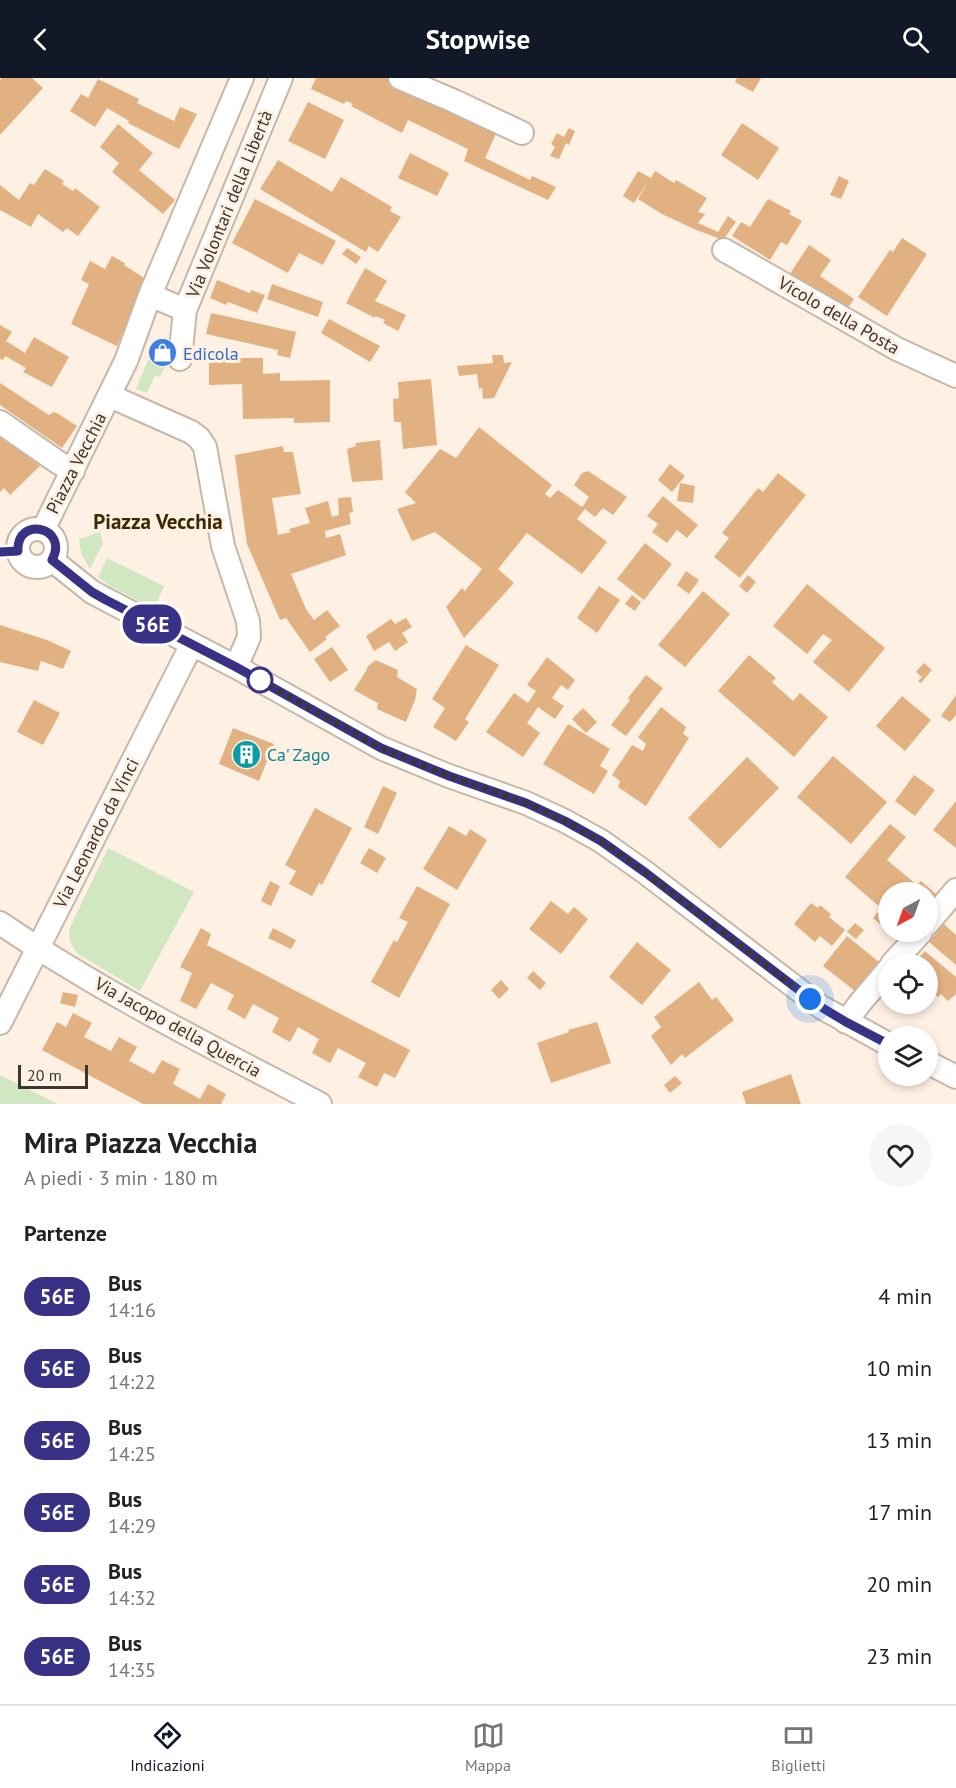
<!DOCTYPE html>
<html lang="it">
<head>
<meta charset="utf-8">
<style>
	:root { --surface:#fff; --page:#f6f6f6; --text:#222; --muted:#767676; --line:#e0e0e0; --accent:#111827 }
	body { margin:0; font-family:"PT Sans",sans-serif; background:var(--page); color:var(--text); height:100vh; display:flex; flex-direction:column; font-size:22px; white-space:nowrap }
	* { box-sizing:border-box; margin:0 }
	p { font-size:20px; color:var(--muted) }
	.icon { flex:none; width:33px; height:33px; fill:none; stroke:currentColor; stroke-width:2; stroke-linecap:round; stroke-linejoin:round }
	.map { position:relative; height:1026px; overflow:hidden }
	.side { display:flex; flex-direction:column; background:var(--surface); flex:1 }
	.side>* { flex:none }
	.badge { padding:0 12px; border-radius:20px; font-size:21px; line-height:39px }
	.needle { width:39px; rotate:221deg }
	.tools { position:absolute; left:878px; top:804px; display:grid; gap:12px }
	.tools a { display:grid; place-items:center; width:60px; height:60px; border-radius:50%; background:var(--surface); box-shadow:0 3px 9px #0003; font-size:30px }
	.scale { position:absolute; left:18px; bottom:15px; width:70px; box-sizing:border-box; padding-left:6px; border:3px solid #3d3630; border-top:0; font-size:16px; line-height:21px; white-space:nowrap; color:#3d3630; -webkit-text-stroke:4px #fef1e4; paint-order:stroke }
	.you { position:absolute; width:30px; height:30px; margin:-15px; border:4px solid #fff; border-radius:50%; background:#1a73e8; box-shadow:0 0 0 9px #1a73e833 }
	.map>.badge { position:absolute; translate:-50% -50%; box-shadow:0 0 0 3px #fff }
	h2 { padding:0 24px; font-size:22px; line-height:54px }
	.round { display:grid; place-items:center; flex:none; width:63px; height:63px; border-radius:32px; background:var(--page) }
	.overview { display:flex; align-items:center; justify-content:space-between; height:102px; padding:0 24px }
	h1 { font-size:28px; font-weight:800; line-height:45px }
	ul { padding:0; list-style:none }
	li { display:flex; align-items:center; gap:18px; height:72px; padding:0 24px }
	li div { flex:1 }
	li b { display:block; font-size:22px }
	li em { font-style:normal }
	li .badge { min-width:66px; font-weight:700; text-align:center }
	header { display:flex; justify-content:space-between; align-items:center; height:78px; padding:0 24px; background:var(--accent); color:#fff; font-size:27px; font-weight:800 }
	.tabs { display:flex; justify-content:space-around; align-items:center; height:84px; border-top:2px solid var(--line); background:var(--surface); font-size:16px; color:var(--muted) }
	.tabs a { display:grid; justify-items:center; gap:3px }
	.tabs .on { color:var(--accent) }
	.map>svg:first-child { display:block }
</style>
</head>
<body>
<header><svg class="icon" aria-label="back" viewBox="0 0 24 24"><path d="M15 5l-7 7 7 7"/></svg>Stopwise<svg class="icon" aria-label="search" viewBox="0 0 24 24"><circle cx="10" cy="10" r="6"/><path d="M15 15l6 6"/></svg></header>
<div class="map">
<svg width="956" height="1026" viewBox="0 0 956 1026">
	<rect width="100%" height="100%" fill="#fef1e4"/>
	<path fill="#d0e7c2" d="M148,282L165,289L160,299L155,297L147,315L136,311Z
		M100,454L103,465L90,491L81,475L79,461Z
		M107,480L164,508L154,531L110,508L98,499Z
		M108,770L194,814L140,913L78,876C72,868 67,860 70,849Z
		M0,997L58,1026H0Z"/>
	<path fill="#e1b182" d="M2,0H32L43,10L0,57V2Z
		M316,0H393L498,51L485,80L530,102L532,98L556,109L548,122L464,83L468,71L408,42L402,55L351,28L353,26L346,23L344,26L311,11Z
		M737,0H761L753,14L735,4Z
		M98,1L139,21L137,25L174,43L180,29L197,36L179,71L128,45L129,43L107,30L95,49L70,33L81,16L88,20Z
		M308,24L344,42L325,81L288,63Z
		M742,45L779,70L758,102L721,77Z
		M118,46L153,75L139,92L175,122L163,136L112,94L119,85L100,69Z
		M569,50L575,53L569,67L566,65L559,81L550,78L555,69L551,66L557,55L564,59Z
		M410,75L449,95L437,118L398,100Z
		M278,82L332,114L341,99L392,129L390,133L401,139L378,174L369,168L366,174L260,111Z
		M45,91L64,103L62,106L73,113L75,110L100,129L78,158L67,150L63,154L38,136L31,149L0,132V107L19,122L30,105L34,107Z
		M638,93L651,100L655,93L674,105L676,102L707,120L698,134L705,136L698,145L718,154L728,138L736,144L723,162L694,151L662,136L638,121L648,104L634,125L623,118Z
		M839,98L849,103L841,121L830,117Z
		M255,121L336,163L323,187L299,175L288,195L232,165Z
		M768,121L791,133L789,136L802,143L787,167L781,164L770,182L732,158L741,144L750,149Z
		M902,160L927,176L887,238L858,219L890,172L893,174Z
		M809,167L831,182L820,198L854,221L845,234L789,197Z
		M347,170L361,179L356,186L342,176Z
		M112,178L125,185L124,187L147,202L131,244L128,243L117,268L71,246L89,206L81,202L90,183L105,191Z
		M365,190L387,203L375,223L406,237L398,253L383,245L385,242L375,238V240L346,225Z
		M217,202L250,215L251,212L265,217L257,235L228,224L226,227L210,220Z
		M272,206L323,224L318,239L267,221Z
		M211,235L296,254L290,280L277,277L278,272L206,256Z
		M329,241L380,268L370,284L321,255Z
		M0,247L12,254L6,263L25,275L34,259L69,279L52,309L23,294L26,290L5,278L3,282L0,281Z
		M209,271H232V280H263V296L280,295V303L330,302V344L294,345V340L243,341L242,306L209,307Z
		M492,277H503L504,285L512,284L494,320L483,321L482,310L479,311L477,296L459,298L457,288L493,285Z
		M431,301L437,367L403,371L401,344H394L393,321L399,320L398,304Z
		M0,305L49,337L53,334L57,335L77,348L62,370L0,327Z
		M479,349L552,407L545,416L550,420L558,412L582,429L589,419L574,407L582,395L588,393L627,419L613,437L603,430L595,439L585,431L577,441L607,464L582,496L527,455L498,491L514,505L464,560L446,529L462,510L465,513L482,491L435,454L412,463L397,431L416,425L405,414L440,371L456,380Z
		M0,355L40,388L10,417L4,410L0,414Z
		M380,362L383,402L352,404L347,371L356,368L355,365Z
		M283,368L284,374H293L301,416L272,420L278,457L291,454L289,451L310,445L305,430L328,423L332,439L339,437L338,420L351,419L353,434L349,435L351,446L325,453L326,460L340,456L346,477L291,496L306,531L314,542L327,532L340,548L325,559L327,561L310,574L286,540L280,542L247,466L237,394L235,377Z
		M670,386L685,398L672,414L658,402Z
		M778,395L806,417L740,500L714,479L729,460L722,455L758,410L763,414Z
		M680,405L695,408L693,425L677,423Z
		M663,418L698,447L687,460L677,452L667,465L652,454L658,446L647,438Z
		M645,465L672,486L644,522L617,501Z
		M686,493L699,502L689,516L677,507Z
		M748,497L756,504L747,515L739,508Z
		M807,506L885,570L849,614L813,584L832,562L823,556L807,576L773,548Z
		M599,508L620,522L597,555L577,540Z
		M703,513L730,536L685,589L658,567Z
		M632,517L641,524L635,533L625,526Z
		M406,540L412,549L402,555L408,564L395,573L389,564L374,573L366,558L391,541L395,546Z
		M0,547L47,562L71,573L63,591L41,583L38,593L0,584Z
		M466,567L499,587L465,641L469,644L456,663L433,649L445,630L432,621Z
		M332,569L348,592L330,604L314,581Z
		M749,577L776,600L772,604L793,623L800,615L828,639L794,679L718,613Z
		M547,579L575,602L568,612L561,607L552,620L564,628L555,641L538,629L527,645L540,655L523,679L486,654L514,615L528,625L536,613L527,607Z
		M376,582L398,592L397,599L417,611L415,622L406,644L377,631L378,625L354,612L366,593L368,588Z
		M924,585L932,592L921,605L918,603L922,599L916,594Z
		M646,597L663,610L626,658L611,647L630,622L628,620Z
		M956,617V637L950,644L941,638Z
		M902,618L931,642L905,673L876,648Z
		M34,622L60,635L43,667L17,654Z
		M661,629L686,649L683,656L689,660L646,728L618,709L620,703L612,697L632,667L643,673L646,666L638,659Z
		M583,630L597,644L586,655L572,641Z
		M568,646L610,671L600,688L608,693L594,716L543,686Z
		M233,650L274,666L259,703L219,686Z
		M833,678L887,724L851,766L797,719Z
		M747,679L779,710L720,771L688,740Z
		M914,697L935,712L915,738L895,723Z
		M383,708L397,715L378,756L364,749Z
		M956,723V770L933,752Z
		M315,730L352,750L322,807L319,805L312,818L289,806L296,793L285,787Z
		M890,746L906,759L887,782L917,807L921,803L937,817L927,830V814H888V837L880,846L873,840L881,830L845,799Z
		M449,748L466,758L470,751L487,762L457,812L423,791Z
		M369,770L386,780L377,795L360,785Z
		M270,803L280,808L271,828L261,823Z
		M417,808L450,826L399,920L371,904L394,862L397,864L408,844L399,840Z
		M551,823L568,836L574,829L588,841L561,876L529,851Z
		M811,825L818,830L820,827L831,836L829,839L845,852L832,868L820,858L815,864L794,846Z
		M855,845L864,852L856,861L847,854Z
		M944,846L956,857V887L929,864Z
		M201,850L211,856L207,867L410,972L395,1000L384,995L377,1009L358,999L366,985L338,970L330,985L312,975L319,961L298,949L290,964L272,954L279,940L253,926L245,941L227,931L234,917L211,905L196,931L180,923L192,895L180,889Z
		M273,850L296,862L291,871L268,860Z
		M847,858L879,884L855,913L823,888Z
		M637,864L671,892L642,927L609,899Z
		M925,873L956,899V916L948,923L941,916L938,919L927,909V886H913Z
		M533,893L546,905L540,912L527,900Z
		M501,902L509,911L499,921L491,912Z
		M699,904L712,922L716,919L734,942L685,980L682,976L671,987L651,958L661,949L654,939Z
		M63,914L78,917L75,929L60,925Z
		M73,935L92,945L84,959L111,973L119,959L137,969L129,983L154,996L162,982L180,991L173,1006L200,1021L208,1006L226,1016L221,1026H143L42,972L57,944L66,949Z
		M597,944L611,985L551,1005L537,965L569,954L568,952Z
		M791,996L801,1026H746L742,1014Z
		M675,998L682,1005L670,1015L664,1007Z"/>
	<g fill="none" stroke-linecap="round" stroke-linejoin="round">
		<defs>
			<path id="minor" d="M400,0L454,23L522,55
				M724,172L897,271L956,298
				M150,217L185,232L281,0
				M180,281L185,232
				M110,318L191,354L199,360L205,369L223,468L248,543L249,559L236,589
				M0,344L59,385L73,393
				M18 470a19 19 0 1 1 38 0a19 19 0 1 1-38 0Z
				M43,452L126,283L150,217L242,0
				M52,482L92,514L107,522L236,589L381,670L449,698L526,725L565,743L601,763L646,795L821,929L888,966
				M0,845C101,914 212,969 320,1026
				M927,846L956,812
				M892,886L921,854
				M846,944L860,925L888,892
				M0,945L192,566
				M927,984L956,999"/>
		</defs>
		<use href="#minor" stroke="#c7b7a7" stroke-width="26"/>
		<use href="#minor" stroke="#fff" stroke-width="22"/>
	</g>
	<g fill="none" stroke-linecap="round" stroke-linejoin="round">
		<defs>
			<path id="line" d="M0,474L18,473C16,437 70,449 52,482L92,514L106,522L236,589L381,670L449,698L526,725L565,743L601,763L646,795L821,929L846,944L888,966"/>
		</defs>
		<use href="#line" stroke="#fff" stroke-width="14"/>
		<use href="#line" stroke="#393185" stroke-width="9"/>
		<path stroke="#3d3630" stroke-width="6" stroke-dasharray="0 10.8" d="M260,602L256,600L381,670L449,698L526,725L565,743L601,763L646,795L810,921"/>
	</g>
	<defs>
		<symbol id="shop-disc" viewBox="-11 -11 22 22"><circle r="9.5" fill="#3f7fe0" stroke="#fef1e4"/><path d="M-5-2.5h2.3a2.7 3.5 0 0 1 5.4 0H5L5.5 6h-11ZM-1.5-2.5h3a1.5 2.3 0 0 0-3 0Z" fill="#fff"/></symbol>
		<symbol id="building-disc" viewBox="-11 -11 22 22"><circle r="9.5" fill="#0f9aa8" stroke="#fef1e4"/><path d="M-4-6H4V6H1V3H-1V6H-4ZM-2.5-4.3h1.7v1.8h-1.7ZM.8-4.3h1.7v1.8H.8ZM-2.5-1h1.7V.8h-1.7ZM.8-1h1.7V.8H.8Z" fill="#fff"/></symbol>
	</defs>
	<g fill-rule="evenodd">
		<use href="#shop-disc" x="146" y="258" width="33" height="33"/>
		<use href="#building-disc" x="230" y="660" width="33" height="33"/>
	</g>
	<circle fill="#fff" stroke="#393185" stroke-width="3" cx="260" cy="602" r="12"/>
	<g text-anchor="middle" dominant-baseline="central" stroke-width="6" stroke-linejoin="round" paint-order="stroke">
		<g font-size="18" fill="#3d3630" stroke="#fef1e4">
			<text transform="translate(229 126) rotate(-68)">Via Volontari della Libertà</text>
			<text transform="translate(839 237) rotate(30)">Vicolo della Posta</text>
			<text transform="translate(76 385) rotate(-63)">Piazza Vecchia</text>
			<text transform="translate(96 755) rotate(-63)">Via Leonardo da Vinci</text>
			<text transform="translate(178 949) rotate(29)">Via Jacopo della Quercia</text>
		</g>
		<g font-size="18" fill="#366cbe" stroke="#fef1e4" text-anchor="start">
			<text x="183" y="275">Edicola</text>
		</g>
		<g font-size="18" fill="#0d838f" stroke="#fef1e4" text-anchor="start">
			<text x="267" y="676">Ca' Zago</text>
		</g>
		<g font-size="21" font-weight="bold" fill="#3b2901" stroke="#fef1e4">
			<text x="158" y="443">Piazza Vecchia</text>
		</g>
	</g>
</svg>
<div class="tools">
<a><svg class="needle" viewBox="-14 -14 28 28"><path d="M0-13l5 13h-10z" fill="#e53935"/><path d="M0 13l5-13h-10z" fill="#767676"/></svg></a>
<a><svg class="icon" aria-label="locate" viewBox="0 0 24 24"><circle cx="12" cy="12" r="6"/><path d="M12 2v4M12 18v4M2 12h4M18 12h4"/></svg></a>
<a><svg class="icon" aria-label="layers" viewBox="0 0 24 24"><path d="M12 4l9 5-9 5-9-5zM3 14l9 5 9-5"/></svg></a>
</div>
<div class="scale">20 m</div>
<div class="you" style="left:810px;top:921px"></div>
<b class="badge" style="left:152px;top:546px;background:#393185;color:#fff">56E</b>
</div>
<section class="side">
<div class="overview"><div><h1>Mira Piazza Vecchia</h1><p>A piedi · 3 min · 180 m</p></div><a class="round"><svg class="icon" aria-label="heart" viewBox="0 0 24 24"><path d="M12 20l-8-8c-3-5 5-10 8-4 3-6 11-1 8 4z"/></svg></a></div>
<h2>Partenze</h2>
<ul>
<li><span class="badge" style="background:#393185;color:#fff">56E</span><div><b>Bus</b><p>14:16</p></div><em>4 min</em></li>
<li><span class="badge" style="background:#393185;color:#fff">56E</span><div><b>Bus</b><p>14:22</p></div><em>10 min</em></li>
<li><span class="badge" style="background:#393185;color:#fff">56E</span><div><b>Bus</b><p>14:25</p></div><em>13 min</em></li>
<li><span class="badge" style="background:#393185;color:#fff">56E</span><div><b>Bus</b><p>14:29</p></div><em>17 min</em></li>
<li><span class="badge" style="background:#393185;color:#fff">56E</span><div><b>Bus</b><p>14:32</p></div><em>20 min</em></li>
<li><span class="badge" style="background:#393185;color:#fff">56E</span><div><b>Bus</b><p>14:35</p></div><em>23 min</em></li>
</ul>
</section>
<nav class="tabs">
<a class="on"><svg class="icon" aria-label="directions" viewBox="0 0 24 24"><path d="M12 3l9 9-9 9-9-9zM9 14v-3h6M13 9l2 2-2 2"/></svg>Indicazioni</a>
<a><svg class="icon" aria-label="map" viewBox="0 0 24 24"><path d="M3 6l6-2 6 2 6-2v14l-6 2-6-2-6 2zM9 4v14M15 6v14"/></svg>Mappa</a>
<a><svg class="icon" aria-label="tickets" viewBox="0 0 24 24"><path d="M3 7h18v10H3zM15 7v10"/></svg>Biglietti</a>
</nav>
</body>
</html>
